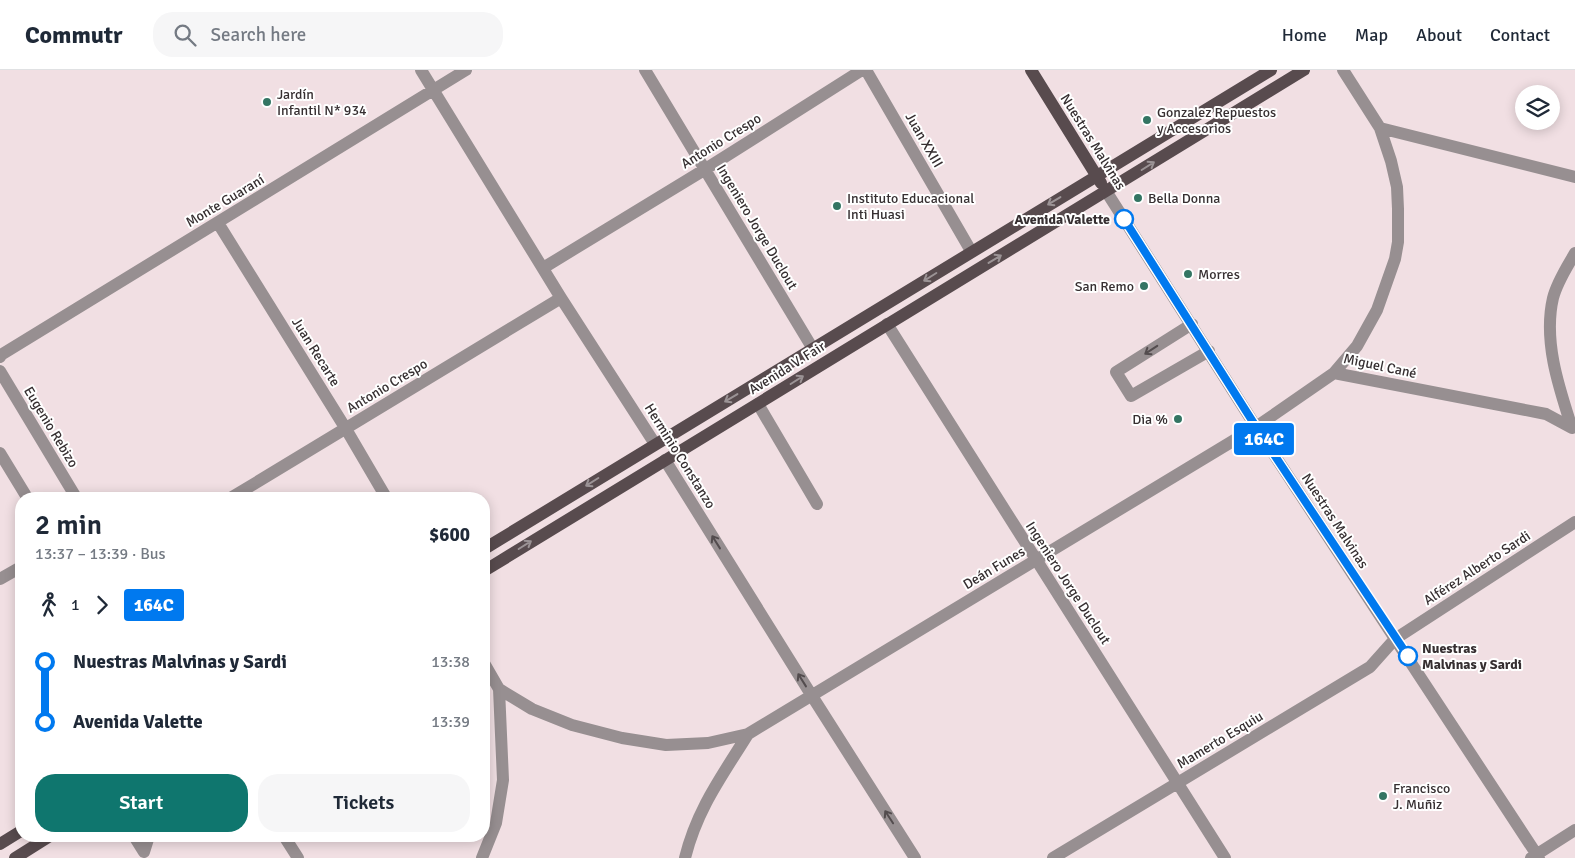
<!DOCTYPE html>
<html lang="en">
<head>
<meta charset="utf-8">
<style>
	:root { --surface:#fff; --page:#f6f6f7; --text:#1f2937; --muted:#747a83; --line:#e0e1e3; --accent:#0f766e }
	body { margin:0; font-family:Signika,sans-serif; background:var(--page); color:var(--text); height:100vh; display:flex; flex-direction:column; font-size:19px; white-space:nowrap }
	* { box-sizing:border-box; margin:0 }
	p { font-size:16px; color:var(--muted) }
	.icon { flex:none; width:28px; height:28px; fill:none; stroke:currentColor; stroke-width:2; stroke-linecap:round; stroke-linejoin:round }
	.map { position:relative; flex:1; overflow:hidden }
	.sheet { position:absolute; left:15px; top:422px; width:475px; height:350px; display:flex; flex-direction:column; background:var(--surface); border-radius:20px; box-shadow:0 2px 12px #0003 }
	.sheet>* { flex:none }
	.badge { padding:0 10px; border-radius:4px; font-size:18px; line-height:32px }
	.fabs { position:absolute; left:1515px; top:15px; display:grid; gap:10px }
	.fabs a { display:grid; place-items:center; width:45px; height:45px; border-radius:50%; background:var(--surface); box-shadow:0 2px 12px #0003; font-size:25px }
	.map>.badge { position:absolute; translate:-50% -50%; box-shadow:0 0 0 2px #fff }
	.legs { display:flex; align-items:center; gap:8px; height:55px; padding:0 20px; font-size:16px }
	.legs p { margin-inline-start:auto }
	.headline { display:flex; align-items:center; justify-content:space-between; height:85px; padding:0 20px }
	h1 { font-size:28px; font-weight:600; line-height:38px }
	.cta { display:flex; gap:10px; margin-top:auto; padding:10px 20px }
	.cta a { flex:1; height:58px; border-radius:20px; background:var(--accent); color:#fff; font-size:20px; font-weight:600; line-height:58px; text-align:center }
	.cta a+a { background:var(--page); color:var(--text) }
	ul { padding:0 20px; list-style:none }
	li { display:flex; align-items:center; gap:18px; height:60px; font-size:19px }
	li i { display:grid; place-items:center; width:8px; height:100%; margin:0 6px; background:currentColor }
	li i::after { content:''; width:12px; height:12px; margin:-6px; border:4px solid; border-radius:50%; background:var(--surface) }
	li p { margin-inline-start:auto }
	li:first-child i { background:linear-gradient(#0000 50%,currentColor 0) }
	li:last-child i { background:linear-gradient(currentColor 50%,#0000 0) }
	header { display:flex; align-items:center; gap:30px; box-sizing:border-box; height:70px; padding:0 25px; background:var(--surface); border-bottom:1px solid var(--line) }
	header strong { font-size:24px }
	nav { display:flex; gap:28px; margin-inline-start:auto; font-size:18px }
	.search { width:350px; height:45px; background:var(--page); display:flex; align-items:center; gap:12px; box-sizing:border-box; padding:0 18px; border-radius:20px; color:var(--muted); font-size:19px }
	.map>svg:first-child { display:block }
</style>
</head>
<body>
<header>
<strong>Commutr</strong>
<div class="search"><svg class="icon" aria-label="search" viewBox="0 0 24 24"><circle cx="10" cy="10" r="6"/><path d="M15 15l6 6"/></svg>Search here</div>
<nav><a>Home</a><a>Map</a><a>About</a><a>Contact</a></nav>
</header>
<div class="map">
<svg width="1575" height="788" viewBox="0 0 1575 788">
	<rect width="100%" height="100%" fill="#f1dfe3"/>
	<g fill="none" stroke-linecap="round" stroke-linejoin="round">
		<path stroke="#978f91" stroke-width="12" d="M421,0L561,228L655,374
			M645,0L813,279
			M866,0L971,181
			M1380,58L1575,107
			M1106,121L1256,357L1539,788
			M218,153L346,359L387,429
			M543,198L704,100L862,0
			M887,254L1225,788
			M1192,254L1116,302L1131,326L1209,281
			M0,287L1,285L466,0
			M0,301L77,429
			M1334,303L1546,344L1572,358C1559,318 1543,271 1553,228C1557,212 1567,197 1575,183
			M758,334L817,434
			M0,383L28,429
			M665,390L812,626L915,788
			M229,429L561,228
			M0,509L21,497
			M499,619L532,639L572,655L622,668L666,675L708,673L748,664L1256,357L1334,303L1357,276L1377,240L1395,189L1398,172V139L1397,117L1391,91L1380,58L1343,0
			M134,766L144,782L149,766
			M284,766L298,788
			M482,788L496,753L503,710L499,619L484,593
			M685,788C697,739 722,706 748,664
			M1053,788L1370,597L1395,569L1575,452
			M1531,788L1575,760"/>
		<path stroke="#584b4e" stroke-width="12" d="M1031,0L1101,113
			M484,479L1271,0
			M484,501L1304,0
			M0,774L21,761
			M15,788L50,766"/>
	</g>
	<defs><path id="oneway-shaft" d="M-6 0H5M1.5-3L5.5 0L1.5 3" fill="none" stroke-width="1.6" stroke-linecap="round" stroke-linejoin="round" transform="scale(1.25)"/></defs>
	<g stroke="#9b9395">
		<use href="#oneway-shaft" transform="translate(1148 96) rotate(-32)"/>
		<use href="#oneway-shaft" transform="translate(1054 131) rotate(149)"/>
		<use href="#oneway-shaft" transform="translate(995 189) rotate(-31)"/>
		<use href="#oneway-shaft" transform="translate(930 207) rotate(148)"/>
		<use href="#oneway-shaft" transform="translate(797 310) rotate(-32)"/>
		<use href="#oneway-shaft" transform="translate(731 328) rotate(149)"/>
		<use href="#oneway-shaft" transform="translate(592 412) rotate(148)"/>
		<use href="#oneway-shaft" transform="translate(525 475) rotate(-32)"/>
	</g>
	<g stroke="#534c4e">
		<use href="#oneway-shaft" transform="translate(1151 280) rotate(147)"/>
		<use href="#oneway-shaft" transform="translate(716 472) rotate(-122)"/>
		<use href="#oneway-shaft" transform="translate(802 610) rotate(-122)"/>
		<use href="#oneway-shaft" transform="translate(889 747) rotate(-123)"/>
	</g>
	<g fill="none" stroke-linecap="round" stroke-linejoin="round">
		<defs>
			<path id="line-1" d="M1124,149L1267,374L1408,586"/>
		</defs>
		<use href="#line-1" stroke="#fff" stroke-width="11"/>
		<use href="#line-1" stroke="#0079ef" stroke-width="8"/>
	</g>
	<g fill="#347563" stroke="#fff" stroke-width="2">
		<circle cx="267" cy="32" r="5"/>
		<circle cx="1147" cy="50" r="5"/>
		<circle cx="1138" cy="128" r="5"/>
		<circle cx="837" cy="136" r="5"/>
		<circle cx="1188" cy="204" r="5"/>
		<circle cx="1144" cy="216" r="5"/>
		<circle cx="1178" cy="349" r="5"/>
		<circle cx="1383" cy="726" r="5"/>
	</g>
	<g fill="#fff" stroke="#0079ef" stroke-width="2.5">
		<circle cx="1124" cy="149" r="9"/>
		<circle cx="1408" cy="586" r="9"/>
	</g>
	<g text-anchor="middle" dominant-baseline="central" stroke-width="4" stroke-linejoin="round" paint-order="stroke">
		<g font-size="14" fill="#362f31" stroke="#fff" text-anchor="start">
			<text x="277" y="24">Jardín<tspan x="277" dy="16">Infantil N* 934</tspan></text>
			<text x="1157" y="42">Gonzalez Repuestos<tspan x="1157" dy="16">y Accesorios</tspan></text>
			<text x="847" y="128">Instituto Educacional<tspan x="847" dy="16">Inti Huasi</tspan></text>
			<text x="1148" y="128">Bella Donna</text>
			<text x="1198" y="204">Morres</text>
			<text x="1134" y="216" text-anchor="end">San Remo</text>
			<text x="1168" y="349" text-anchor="end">Dia %</text>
			<text x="1393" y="718">Francisco<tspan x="1393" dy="16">J. Muñiz</tspan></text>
		</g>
		<g font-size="14" fill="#362f31" stroke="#fff">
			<text transform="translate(924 70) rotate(60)">Juan XXIII</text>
			<text transform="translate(721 71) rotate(-32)">Antonio Crespo</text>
			<text transform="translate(1093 72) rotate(58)">Nuestras Malvinas</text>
			<text transform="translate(225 131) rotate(-31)">Monte Guaraní</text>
			<text transform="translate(757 157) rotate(59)">Ingeniero Jorge Duclout</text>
			<text transform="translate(316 282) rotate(58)">Juan Recarte</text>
			<text transform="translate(1380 296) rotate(12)">Miguel Cané</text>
			<text transform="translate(787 298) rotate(-32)">Avenida V. Fair</text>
			<text transform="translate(387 316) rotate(-31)">Antonio Crespo</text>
			<text transform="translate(51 357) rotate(59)">Eugenio Rebizo</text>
			<text transform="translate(680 386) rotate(58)">Herminio Constanzo</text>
			<text transform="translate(1335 451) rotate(57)">Nuestras Malvinas</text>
			<text transform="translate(994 498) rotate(-31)">Deán Funes</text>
			<text transform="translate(1477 498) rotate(-33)">Alférez Alberto Sardi</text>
			<text transform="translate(1068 513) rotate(57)">Ingeniero Jorge Duclout</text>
			<text transform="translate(1220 670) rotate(-31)">Mamerto Esquiu</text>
		</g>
		<g font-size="14" font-weight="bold" fill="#362f31" stroke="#fff" text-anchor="end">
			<text x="1110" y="149">Avenida Valette</text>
			<text x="1422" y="578" text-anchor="start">Nuestras<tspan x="1422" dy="16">Malvinas y Sardi</tspan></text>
		</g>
	</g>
</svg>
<div class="fabs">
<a><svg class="icon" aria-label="layers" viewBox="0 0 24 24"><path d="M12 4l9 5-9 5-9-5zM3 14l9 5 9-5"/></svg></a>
</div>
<b class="badge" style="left:1264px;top:369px;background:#0079ef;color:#fff">164C</b>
<section class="sheet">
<div class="headline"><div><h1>2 min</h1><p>13:37 – 13:39 · Bus</p></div><b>$600</b></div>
<div class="legs"><svg class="icon" aria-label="walk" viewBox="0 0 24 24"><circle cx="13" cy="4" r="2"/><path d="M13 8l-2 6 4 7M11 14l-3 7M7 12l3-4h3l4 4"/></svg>1<svg class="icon" aria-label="forward" viewBox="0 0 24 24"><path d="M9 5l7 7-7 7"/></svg><b class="badge" style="background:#0079ef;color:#fff">164C</b></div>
<ul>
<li><i style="color:#0079ef"></i><b>Nuestras Malvinas y Sardi</b><p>13:38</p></li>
<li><i style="color:#0079ef"></i><b>Avenida Valette</b><p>13:39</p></li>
</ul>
<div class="cta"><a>Start</a><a>Tickets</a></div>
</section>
</div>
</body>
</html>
